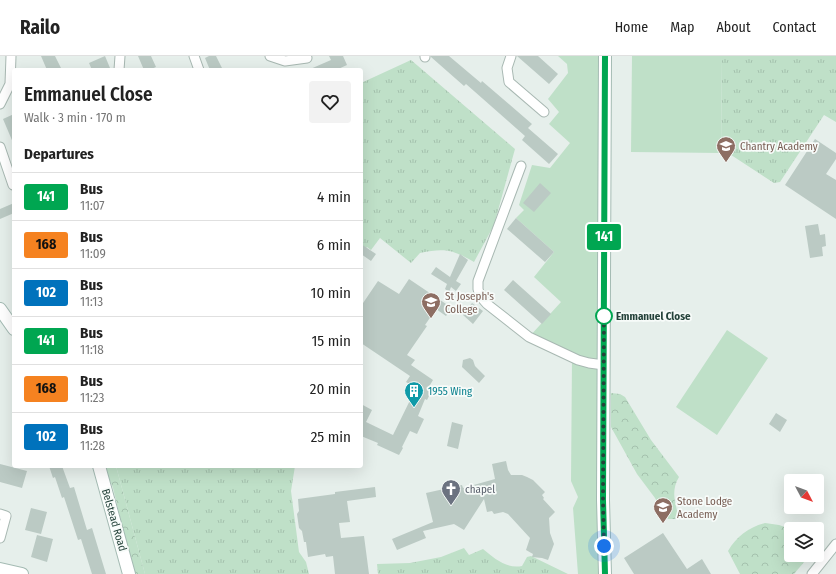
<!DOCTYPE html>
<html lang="en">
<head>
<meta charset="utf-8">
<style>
	:root { --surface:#fff; --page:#f2f2f2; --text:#222; --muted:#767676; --line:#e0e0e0 }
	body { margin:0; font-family:"Fira Sans Condensed",sans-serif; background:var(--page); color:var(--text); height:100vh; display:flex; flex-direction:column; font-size:15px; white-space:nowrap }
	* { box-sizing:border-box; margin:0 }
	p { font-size:13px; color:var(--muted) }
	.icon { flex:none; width:22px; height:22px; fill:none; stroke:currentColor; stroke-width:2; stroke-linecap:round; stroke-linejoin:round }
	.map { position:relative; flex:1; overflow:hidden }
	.sheet { position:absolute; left:12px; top:12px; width:351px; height:400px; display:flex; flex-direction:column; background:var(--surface); border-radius:4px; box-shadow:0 4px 16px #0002 }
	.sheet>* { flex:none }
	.badge { padding:0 8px; border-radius:3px; font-size:14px; line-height:26px }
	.needle { width:26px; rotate:131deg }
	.controls { position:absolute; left:784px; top:418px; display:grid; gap:8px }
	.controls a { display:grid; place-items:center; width:40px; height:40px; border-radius:4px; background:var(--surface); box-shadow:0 4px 16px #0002; font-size:20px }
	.you { position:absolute; width:20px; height:20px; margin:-10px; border:3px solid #fff; border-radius:50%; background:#1a73e8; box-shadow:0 0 0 6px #1a73e833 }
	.map>.badge { position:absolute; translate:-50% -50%; box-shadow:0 0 0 2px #fff }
	h2 { padding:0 12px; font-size:15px; line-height:36px }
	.round { display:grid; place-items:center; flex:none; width:42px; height:42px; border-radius:4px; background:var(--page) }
	.overview { display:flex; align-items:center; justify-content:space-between; height:68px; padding:0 12px }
	h1 { font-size:19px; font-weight:600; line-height:30px }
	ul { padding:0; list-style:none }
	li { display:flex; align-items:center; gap:12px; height:48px; padding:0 12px; border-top:1px solid var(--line) }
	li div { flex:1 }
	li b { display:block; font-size:15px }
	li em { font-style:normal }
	li .badge { min-width:44px; font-weight:700; text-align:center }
	header { display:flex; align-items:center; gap:24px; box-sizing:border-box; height:56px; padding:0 20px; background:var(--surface); border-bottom:1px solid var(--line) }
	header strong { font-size:19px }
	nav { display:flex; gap:22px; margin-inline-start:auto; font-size:14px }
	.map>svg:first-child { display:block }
</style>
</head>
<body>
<header>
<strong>Railo</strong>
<nav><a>Home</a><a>Map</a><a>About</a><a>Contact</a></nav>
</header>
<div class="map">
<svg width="836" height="518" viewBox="0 0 836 518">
	<defs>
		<pattern id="forest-crowns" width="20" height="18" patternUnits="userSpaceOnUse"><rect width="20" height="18" fill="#bfe0c8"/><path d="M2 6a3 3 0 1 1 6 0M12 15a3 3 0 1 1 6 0" fill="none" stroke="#a4c1ad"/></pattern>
		<pattern id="park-tufts" width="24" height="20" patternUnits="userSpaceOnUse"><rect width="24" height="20" fill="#bfe0c8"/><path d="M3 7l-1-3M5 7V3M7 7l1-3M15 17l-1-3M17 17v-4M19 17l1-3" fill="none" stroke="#a4c1ad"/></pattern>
	</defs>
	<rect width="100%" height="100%" fill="#e6efeb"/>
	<path fill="#bfe0c8" d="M558,0H605V518H578L573,452L578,441L571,425L572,301L529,281L561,246L534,221L554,196L516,162L524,154L519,149L532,109L550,112L570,87L549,68L559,56L548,43L568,17L567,8Z
		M632,0H722L721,97L631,96Z
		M727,274L768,302L717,379L676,351Z"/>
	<path fill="url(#forest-crowns)" d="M611,337L620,338L625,341L651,384L679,421C670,436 676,448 679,463H668L666,461L655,442L637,418L611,371Z
		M104,410H116L145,518H134L113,432Z
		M765,467L779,469L791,473V499H810L794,518H740L728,495C736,481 749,471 765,467Z"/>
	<path fill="url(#park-tufts)" d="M722,0H836V66L824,59L780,126L774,127L725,95L721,97Z
		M411,4L515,93L494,169L474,206C452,193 444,192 420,197L411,207L380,182L371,194L367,191L362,197H361V27Z
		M116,410H295L291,435L299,496L306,506L309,518H145Z
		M464,492L469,499L483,493C494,502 506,513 522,510L527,501L531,500L568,518H378L377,508L410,507L441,501Z"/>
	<path fill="#bbcac4" d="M41,0H55L62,14H47Z
		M105,0L110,12L106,14H92L89,7Z
		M138,0H151L156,11L149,14H144Z
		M209,0H216L223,14H210L205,2Z
		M329,0H343L347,9L336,14H308L331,4Z
		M431,0H449L481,27L482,25L532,68L528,72L558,98L549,108L522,84L525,80L466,28L464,30L431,1Z
		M517,0H538L558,18L549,28Z
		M14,58V89L3,63Z
		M815,83L836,97V103L826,118L836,124V163L785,129Z
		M540,127L551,137L534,156L523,147Z
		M14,147V157L0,163V153Z
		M516,162L554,196L545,206L507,173Z
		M818,168L820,179L825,178L826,190L822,191L823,200L810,202L805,170Z
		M361,188L376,198L371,205L361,198Z
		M460,198L468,204L456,225L461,228L456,235L451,231L449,236L445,233L447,228L431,218L436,211L450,221Z
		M409,223L452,252L446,260L436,253L425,269L427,270L407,299L415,304L411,309L433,324L427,334L431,336L427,344L425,343L418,360L424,363L417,378L410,375L402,391L403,392L399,399L377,389L378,387L361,380V348L372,354L366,366L393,379L416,332L406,326L410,320L361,287V250L378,225L399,238Z
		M513,224L551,258L542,268L504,234Z
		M472,247L483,255L473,268L463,259Z
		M470,302L473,304L475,310L485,320L479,327L462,311L463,304Z
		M776,357L787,364L780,376L769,368Z
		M452,366L463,369L458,393L447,390Z
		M506,405L508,414L511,419H522L527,421L533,424L545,436L542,439L544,442L543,443L555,456L549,462L550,477L554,488L548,504L542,502L532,501L533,498L526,494L530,482L508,458L503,456L494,458L492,455L487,456L484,443L464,474L454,468L423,475L426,482L397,494L392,483L433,466L426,437L462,429L463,432L495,423L492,408Z
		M0,408L27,415L22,432L0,426Z
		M49,410H62L70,432L74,431L87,474L92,472L106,518H92L81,483L78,484L64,441L62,442L55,421L53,422Z
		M375,431L376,441L347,445L350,466L339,467L341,482L364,480L369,518H335L333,500L326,501L325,498L308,501L306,486H304L302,475L299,472L297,458L299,455L298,443L335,438V436Z
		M31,452L47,456L41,478L25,474Z
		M663,477L687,513L702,503L711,518H634L624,502Z
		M37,479L53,483L47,506L31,501Z"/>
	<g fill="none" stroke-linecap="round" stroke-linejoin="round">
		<defs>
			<path id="street" d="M194,0L199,14
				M270,0L285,5L307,2
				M511,0L507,12L509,26L544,56
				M425,1V0
				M119,14L120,0
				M0,48L10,28L11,0
				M0,91L13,129
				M521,110L478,225V233L480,240L487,248L529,281L578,304L589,307L604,309
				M0,458L6,460L0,482
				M812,518L836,488"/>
			<path id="secondary" d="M605,0L603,444L605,518
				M0,253L14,273
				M99,410L129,518
				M0,513L22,518"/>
		</defs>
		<use href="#street" stroke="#a8b8b2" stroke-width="11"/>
		<use href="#secondary" stroke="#a4bbb3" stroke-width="14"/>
		<use href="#street" stroke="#fff" stroke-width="9"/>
		<use href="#secondary" stroke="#fff" stroke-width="12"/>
	</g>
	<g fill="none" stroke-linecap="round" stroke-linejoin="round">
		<defs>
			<path id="line" d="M605,0L603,444L605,518"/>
		</defs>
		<use href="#line" stroke="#fff" stroke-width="9"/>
		<use href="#line" stroke="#00a651" stroke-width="6"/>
		<path stroke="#24423a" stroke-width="4" stroke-dasharray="0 7.2" d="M604,260V254L603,444L604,490"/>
	</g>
	<defs>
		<symbol id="school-pin" viewBox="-11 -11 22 30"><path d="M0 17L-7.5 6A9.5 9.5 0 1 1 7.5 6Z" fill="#8d6e63" stroke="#f7fbf9"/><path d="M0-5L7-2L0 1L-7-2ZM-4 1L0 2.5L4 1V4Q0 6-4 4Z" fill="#fff"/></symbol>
		<symbol id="building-pin" viewBox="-11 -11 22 30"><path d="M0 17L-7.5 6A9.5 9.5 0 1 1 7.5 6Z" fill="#0f9aa8" stroke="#f7fbf9"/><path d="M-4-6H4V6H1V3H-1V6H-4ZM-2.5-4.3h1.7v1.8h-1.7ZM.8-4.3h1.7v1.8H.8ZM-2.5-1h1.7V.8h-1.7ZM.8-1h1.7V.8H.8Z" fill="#fff"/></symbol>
		<symbol id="church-pin" viewBox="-11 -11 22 30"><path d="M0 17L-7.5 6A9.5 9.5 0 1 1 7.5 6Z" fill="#6b7280" stroke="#f7fbf9"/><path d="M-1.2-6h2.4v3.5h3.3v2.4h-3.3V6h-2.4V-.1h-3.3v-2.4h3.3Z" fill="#fff"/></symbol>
	</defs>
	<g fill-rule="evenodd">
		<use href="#school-pin" x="715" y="79" width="22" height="30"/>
		<use href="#school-pin" x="420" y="235" width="22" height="30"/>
		<use href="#building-pin" x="403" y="324" width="22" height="30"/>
		<use href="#church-pin" x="440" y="422" width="22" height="30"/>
		<use href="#school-pin" x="652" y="440" width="22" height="30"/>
	</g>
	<circle fill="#fff" stroke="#00a651" stroke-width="2" cx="604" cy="260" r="8"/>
	<g text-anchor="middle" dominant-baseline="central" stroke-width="3.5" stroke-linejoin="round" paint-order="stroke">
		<g font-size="11" fill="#785e54" stroke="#f7fbf9" text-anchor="start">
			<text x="740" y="90">Chantry Academy</text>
			<text x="445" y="240">St Joseph's<tspan x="445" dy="13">College</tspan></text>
			<text x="677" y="445">Stone Lodge<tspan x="677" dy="13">Academy</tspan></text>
		</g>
		<g font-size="11" font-weight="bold" fill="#24423a" stroke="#f7fbf9" text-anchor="start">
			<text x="616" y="260">Emmanuel Close</text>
		</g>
		<g font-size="11" fill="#0d838f" stroke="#f7fbf9" text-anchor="start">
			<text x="428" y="335">1955 Wing</text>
		</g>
		<g font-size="11" fill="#5b616d" stroke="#f7fbf9" text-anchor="start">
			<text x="465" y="433">chapel</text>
		</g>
		<g font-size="11" fill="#24423a" stroke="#f7fbf9">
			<text transform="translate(114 464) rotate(74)">Belstead Road</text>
		</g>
	</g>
</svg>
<div class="controls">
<a><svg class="needle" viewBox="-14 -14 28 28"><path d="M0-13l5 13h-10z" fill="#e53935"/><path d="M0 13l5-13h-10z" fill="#767676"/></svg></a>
<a><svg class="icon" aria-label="layers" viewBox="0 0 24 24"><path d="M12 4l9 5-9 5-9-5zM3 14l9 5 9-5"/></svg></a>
</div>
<div class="you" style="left:604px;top:490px"></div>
<b class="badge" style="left:604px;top:181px;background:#00a651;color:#fff">141</b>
<section class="sheet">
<div class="overview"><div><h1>Emmanuel Close</h1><p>Walk · 3 min · 170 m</p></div><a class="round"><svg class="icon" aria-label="heart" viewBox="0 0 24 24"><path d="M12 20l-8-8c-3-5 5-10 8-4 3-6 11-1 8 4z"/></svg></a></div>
<h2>Departures</h2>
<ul>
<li><span class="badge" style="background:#00a651;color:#fff">141</span><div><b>Bus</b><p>11:07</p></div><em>4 min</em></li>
<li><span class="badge" style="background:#f58220;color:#111">168</span><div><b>Bus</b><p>11:09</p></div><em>6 min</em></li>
<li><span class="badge" style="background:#0072bc;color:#fff">102</span><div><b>Bus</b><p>11:13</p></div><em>10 min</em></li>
<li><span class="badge" style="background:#00a651;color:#fff">141</span><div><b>Bus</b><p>11:18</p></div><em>15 min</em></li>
<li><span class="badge" style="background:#f58220;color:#111">168</span><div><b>Bus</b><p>11:23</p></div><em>20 min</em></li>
<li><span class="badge" style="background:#0072bc;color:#fff">102</span><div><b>Bus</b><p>11:28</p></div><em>25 min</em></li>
</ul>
</section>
</div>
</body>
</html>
